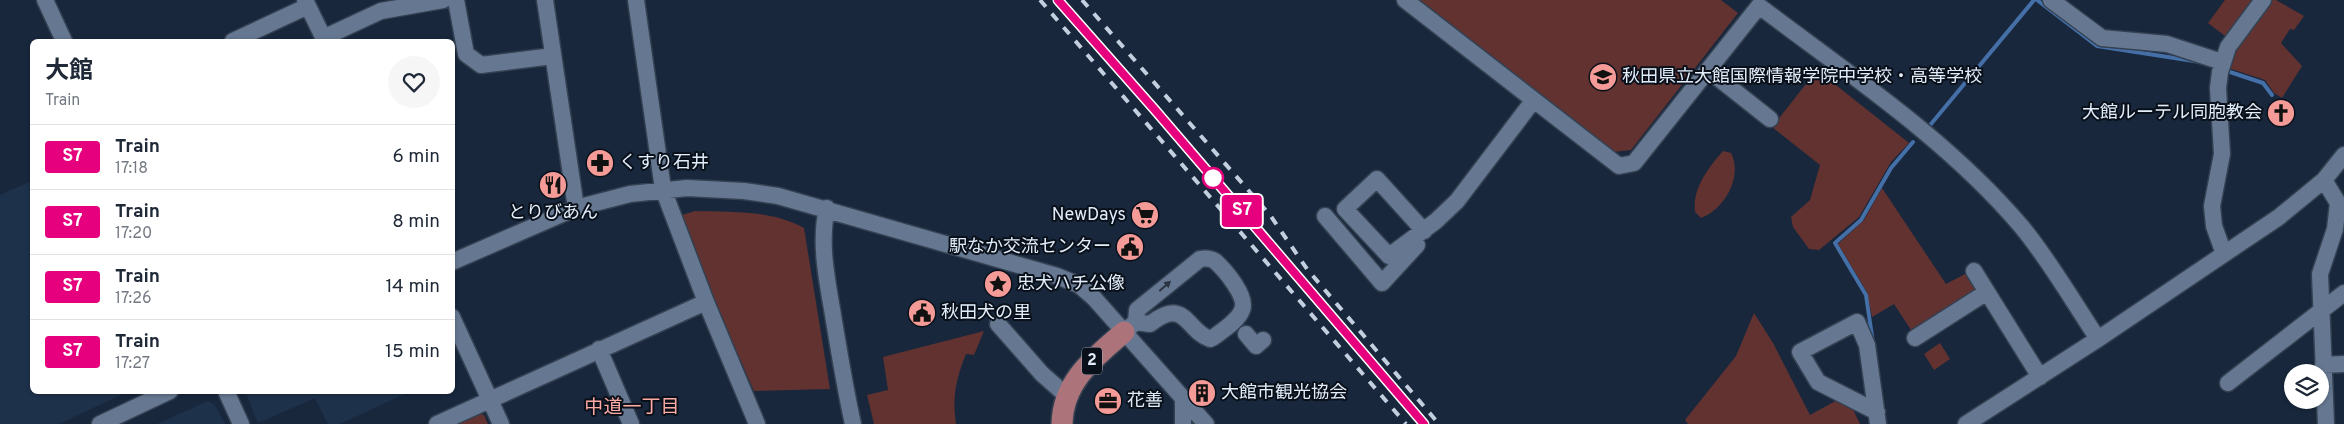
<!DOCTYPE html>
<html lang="en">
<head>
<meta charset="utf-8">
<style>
	:root { --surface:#fff; --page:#f6f6f7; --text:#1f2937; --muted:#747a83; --line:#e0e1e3 }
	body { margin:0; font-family:Overpass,"Noto Sans JP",sans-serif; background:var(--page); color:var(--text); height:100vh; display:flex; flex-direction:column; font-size:19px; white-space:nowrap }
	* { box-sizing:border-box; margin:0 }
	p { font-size:16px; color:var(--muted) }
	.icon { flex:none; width:28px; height:28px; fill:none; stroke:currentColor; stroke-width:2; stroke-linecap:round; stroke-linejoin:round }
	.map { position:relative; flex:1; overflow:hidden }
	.side { position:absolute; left:30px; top:39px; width:425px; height:355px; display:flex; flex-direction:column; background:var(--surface); border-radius:8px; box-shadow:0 1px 4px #0004 }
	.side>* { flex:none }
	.badge { padding:0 10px; border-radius:4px; font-size:18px; line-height:32px }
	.tools { position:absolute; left:2284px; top:364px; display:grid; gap:10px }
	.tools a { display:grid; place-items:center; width:45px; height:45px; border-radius:50%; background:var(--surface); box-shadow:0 1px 4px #0004; font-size:25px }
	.map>.badge { position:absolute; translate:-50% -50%; box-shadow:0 0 0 2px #fff }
	.round { display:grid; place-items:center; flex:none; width:52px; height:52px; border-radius:26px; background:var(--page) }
	.headline { display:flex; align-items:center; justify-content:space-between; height:85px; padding:0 15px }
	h1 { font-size:24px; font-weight:700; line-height:38px }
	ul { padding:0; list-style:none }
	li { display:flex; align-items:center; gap:15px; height:65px; padding:0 15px; border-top:1px solid var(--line) }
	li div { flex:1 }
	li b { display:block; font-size:19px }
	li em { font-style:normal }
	li .badge { min-width:55px; font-weight:700; text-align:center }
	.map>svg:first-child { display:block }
</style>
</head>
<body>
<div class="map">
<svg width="2344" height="424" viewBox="0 0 2344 424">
	<rect width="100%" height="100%" fill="#18273c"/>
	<path fill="#1e314b" d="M29,182L32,191V391H129L59,424H0V195Z
		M245,391H411L340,424H328L315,398L258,423Z
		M208,401L215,405L225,424H157Z"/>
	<path fill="#613230" d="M1420,0H1721L1738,13L1631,150L1614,152Z
		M2225,0H2253L2229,39L2208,23Z
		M2266,0H2276L2304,16L2294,30L2290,29L2281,43L2302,66L2282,98L2274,93L2265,80L2225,67Z
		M1817,70L1909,143L1891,162L1859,217L1819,250L1809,249L1793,227L1791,217L1810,200L1820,165L1772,127Z
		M1723,151L1731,153C1743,176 1725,209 1701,218L1695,212C1692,189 1708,168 1723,151Z
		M1882,188L1946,284L1967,273L1976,287L1975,292L1913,333L1894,304L1872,317L1867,292L1838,244L1864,220Z
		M695,211C730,212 773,210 804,228L830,389L754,391L682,227V215Z
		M1754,313L1773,343L1810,415L1841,398L1851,405L1860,424H1688L1685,420L1736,356Z
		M984,331L974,355L966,354C956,379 952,397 956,424H874L867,395L888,390L883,357Z
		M1940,343L1950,359L1934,370L1924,354Z
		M477,413L484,415L488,424H452Z"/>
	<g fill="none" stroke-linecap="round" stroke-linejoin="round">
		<path stroke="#456fa7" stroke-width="4" d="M2037,0L2097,46L2200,62
			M2230,72L2263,83L2272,95
			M1931,124L2034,0
			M1873,343L1866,295L1835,243L1861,220L1891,168L1913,142"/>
		<defs>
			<path id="minor" d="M45,0L64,41
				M305,0L325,41
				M456,0L466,54L481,65L553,56
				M545,0L576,208
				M636,0L663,189L706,302L757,424
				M1405,0L1619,166L1634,163L1759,6C1850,75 1947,139 2021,226C2048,258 2074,303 2098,339
				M2051,0L2102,38L2167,44L2222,62
				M323,38L381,11L443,0
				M233,41L308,6
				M1708,70L1770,119
				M2324,180L2338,203L2335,229L2320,274L2326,424
				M827,208C819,244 827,279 833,315C839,351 845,388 853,424
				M1325,216L1382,283L1417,245
				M1424,231L1377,179L1345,209L1389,256L1436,221L1457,201L1533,101
				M2224,254L2214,226L2212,206L2222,154L2218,88L2220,72L2228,47L2263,0
				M452,262L576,208L630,194L687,188L744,191L778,196L1057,276L1079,285L1094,298L1206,424
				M1974,271L2040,377
				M452,317L501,424
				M998,324L1042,374L1067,396
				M1124,332L1136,322L1137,310L1200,259C1205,258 1210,258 1215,261C1225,270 1248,297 1242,310C1238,321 1223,330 1214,337L1210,339C1186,331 1186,296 1150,324L1136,322
				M1246,334L1256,346L1263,340
				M1915,338L1987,292
				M599,349L631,424
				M2323,365L2344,364
				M2228,383L2344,293
				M226,391L241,424
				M1877,412L1818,382L1800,352L1857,322L1867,345L1878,424
				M100,424L170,391
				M437,424L706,302
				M1183,424V401
				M1966,424L2098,339L2279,217L2324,180L2344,155"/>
			<path id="major" d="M1062,424C1063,381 1094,358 1124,332"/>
		</defs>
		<use href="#minor" stroke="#344152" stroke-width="19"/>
		<use href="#major" stroke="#344152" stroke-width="24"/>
		<use href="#minor" stroke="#667891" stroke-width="16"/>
		<use href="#major" stroke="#ac737b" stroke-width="21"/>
		<path stroke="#c3cfde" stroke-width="4" stroke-dasharray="9 9" stroke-linecap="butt" d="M1040,0L1406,424
			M1058,0L1424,424
			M1082,0L1270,215L1307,269L1439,424"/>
	</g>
	<defs><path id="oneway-solid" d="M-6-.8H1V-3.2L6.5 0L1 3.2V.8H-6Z" transform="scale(1.25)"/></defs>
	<use fill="#2a3443" href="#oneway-solid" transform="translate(1165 286) rotate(-41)"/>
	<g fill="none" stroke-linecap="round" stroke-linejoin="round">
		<defs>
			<path id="line" d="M1058,0L1155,110L1424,424"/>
		</defs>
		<use href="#line" stroke="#fff" stroke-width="11"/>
		<use href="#line" stroke="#e6007e" stroke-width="8"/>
	</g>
	<defs>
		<symbol id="school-disc" viewBox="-11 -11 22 22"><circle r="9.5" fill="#f59b97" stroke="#091019"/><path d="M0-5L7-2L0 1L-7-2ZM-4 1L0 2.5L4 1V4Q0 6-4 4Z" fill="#111"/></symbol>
		<symbol id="church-disc" viewBox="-11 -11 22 22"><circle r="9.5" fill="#f59b97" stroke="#091019"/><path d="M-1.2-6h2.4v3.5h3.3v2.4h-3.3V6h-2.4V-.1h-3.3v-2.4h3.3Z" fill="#111"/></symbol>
		<symbol id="pharmacy-disc" viewBox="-11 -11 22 22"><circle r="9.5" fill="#f59b97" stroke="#091019"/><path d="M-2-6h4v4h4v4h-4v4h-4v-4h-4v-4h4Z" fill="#111"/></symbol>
		<symbol id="restaurant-disc" viewBox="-11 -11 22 22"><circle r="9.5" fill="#f59b97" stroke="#091019"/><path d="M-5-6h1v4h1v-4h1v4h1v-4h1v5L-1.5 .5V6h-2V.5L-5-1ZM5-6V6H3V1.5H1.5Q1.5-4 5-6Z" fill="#111"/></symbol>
		<symbol id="supermarket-disc" viewBox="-11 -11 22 22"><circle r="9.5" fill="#f59b97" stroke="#091019"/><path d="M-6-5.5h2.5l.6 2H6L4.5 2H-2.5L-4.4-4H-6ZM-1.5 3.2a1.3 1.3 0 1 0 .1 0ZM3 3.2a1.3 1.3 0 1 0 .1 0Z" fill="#111"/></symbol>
		<symbol id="civic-disc" viewBox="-11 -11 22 22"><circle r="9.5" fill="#f59b97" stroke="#091019"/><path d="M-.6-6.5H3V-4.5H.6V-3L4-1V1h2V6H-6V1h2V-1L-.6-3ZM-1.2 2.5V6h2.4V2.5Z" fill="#111"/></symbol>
		<symbol id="sight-disc" viewBox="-11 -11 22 22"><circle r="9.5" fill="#f59b97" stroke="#091019"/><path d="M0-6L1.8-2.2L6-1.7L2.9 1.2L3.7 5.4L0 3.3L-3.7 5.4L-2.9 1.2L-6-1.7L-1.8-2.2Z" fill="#111"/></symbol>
		<symbol id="building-disc" viewBox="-11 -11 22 22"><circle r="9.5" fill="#f59b97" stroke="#091019"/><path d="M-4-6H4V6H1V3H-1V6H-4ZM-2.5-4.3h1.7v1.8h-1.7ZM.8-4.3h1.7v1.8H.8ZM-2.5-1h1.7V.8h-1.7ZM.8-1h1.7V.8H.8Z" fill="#111"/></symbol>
		<symbol id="office-disc" viewBox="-11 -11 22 22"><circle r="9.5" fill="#f59b97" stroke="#091019"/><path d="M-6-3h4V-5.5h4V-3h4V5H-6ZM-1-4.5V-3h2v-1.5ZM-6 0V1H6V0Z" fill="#111"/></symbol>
	</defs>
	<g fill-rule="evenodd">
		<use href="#school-disc" x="1587" y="61" width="32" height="32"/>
		<use href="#church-disc" x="2265" y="97" width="32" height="32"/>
		<use href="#pharmacy-disc" x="584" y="147" width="32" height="32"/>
		<use href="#restaurant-disc" x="537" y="169" width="32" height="32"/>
		<use href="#supermarket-disc" x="1129" y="199" width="32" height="32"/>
		<use href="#civic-disc" x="1114" y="231" width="32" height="32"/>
		<use href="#sight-disc" x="982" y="268" width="32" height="32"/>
		<use href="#civic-disc" x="906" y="297" width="32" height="32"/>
		<use href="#building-disc" x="1186" y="377" width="32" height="32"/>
		<use href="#office-disc" x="1092" y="385" width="32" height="32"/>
	</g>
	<circle fill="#fff" stroke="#e6007e" stroke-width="2.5" cx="1213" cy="178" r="10"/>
	<g text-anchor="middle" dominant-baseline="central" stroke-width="4" stroke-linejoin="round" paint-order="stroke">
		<rect fill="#091019" stroke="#a1abb7" stroke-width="1" x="1082" y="347.5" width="20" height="27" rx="4"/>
		<g font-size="16" font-weight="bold" fill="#e2edfb">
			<text x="1092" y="361">2</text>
		</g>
		<g font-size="18" fill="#e2edfb" stroke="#091019" text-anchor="start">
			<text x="1622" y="77">秋田県立大館国際情報学院中学校・高等学校</text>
			<text x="2262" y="113" text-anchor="end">大館ルーテル同胞教会</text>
			<text x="619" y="163">くすり石井</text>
			<text x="553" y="213" text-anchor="middle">とりびあん</text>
			<text x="1126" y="215" text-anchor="end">NewDays</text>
			<text x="1111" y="247" text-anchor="end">駅なか交流センター</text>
			<text x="1017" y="284">忠犬ハチ公像</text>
			<text x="941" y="313">秋田犬の里</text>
			<text x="1221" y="393">大館市観光協会</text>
			<text x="1127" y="401">花善</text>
		</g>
		<g font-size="19" fill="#feaaa5" stroke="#091019">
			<text x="632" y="408">中道一丁目</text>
		</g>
	</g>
</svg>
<div class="tools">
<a><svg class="icon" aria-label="layers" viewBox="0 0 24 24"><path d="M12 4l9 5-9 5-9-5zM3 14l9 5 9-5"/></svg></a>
</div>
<b class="badge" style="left:1242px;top:211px;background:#e6007e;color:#fff">S7</b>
<section class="side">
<div class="headline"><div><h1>大館</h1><p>Train</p></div><a class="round"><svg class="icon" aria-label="heart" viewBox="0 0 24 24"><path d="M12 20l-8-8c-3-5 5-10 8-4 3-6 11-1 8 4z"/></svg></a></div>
<ul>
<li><span class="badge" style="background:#e6007e;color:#fff">S7</span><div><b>Train</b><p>17:18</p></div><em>6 min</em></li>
<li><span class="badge" style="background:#e6007e;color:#fff">S7</span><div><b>Train</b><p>17:20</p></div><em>8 min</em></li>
<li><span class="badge" style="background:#e6007e;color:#fff">S7</span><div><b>Train</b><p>17:26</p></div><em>14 min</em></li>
<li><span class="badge" style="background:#e6007e;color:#fff">S7</span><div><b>Train</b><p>17:27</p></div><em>15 min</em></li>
</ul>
</section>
</div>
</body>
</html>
